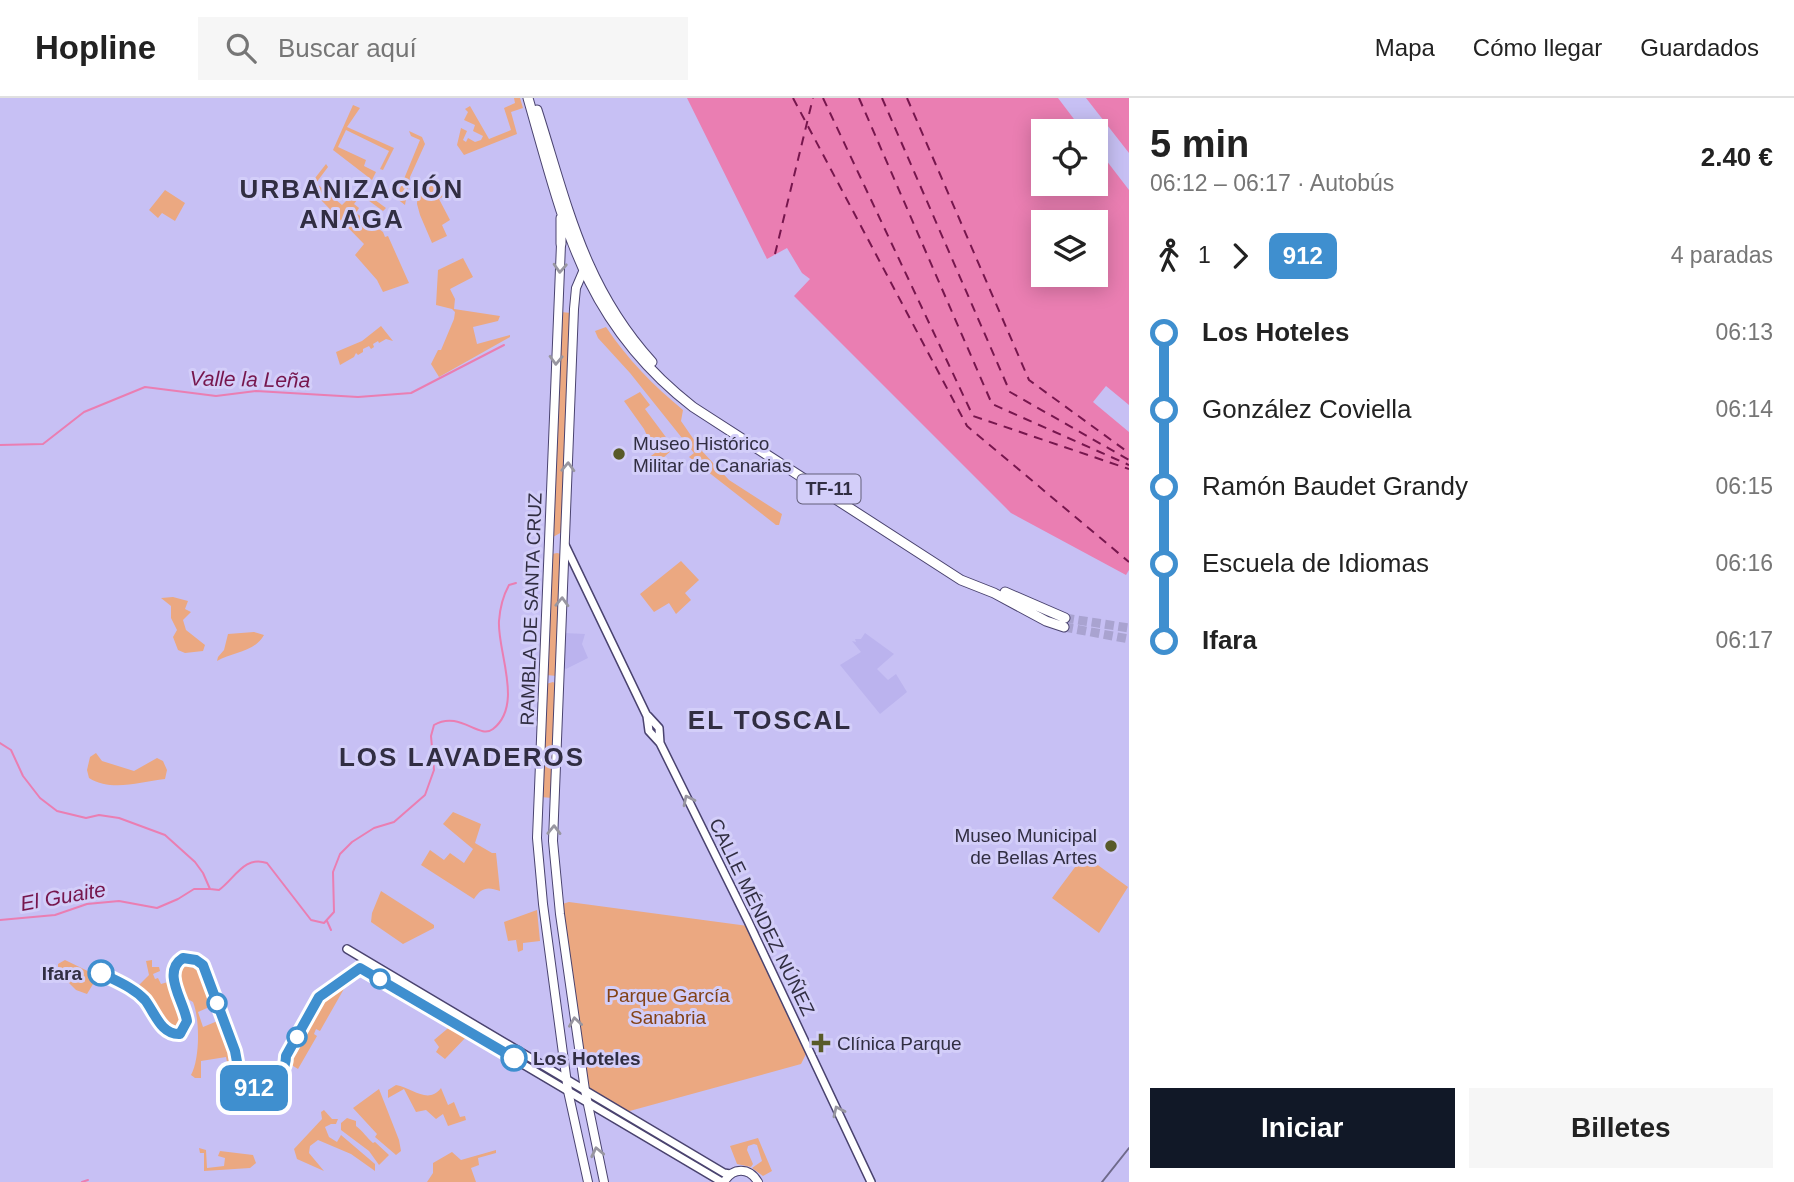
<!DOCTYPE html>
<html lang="es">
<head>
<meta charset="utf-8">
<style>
	:root { --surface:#fff; --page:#f6f6f6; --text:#222; --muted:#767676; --line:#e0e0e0; --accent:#111827 }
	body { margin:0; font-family:Arial,sans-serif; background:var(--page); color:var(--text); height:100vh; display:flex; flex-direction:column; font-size:26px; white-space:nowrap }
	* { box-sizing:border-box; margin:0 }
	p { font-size:23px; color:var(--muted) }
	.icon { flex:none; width:38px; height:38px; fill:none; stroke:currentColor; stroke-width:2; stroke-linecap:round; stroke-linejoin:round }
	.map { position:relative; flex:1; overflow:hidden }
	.drawer { display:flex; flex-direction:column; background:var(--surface); width:665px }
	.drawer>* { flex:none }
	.badge { padding:0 14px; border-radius:10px; font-size:24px; line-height:46px }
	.fabs { position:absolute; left:1031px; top:21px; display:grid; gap:14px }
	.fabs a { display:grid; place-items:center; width:77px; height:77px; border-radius:0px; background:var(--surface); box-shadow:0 4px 18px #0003; font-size:35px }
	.map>.badge { position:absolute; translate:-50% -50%; box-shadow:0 0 0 4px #fff }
	.legs { display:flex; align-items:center; gap:10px; height:77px; padding:0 21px; font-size:23px }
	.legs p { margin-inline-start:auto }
	.headline { display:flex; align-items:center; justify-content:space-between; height:119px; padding:0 21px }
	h1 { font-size:38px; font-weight:700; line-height:52px }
	.action { display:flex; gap:14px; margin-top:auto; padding:14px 21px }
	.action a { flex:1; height:80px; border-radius:0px; background:var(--accent); color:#fff; font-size:28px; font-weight:700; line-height:80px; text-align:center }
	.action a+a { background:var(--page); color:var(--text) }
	ul { padding:0 21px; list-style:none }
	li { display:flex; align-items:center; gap:24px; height:77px; font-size:26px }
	li i { display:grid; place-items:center; width:10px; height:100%; margin:0 9px; background:currentColor }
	li i::after { content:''; width:18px; height:18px; margin:-9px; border:5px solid; border-radius:50%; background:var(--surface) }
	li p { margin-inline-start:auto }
	li:first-child i { background:linear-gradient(#0000 50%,currentColor 0) }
	li:last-child i { background:linear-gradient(currentColor 50%,#0000 0) }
	header { display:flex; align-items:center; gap:42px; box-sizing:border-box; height:98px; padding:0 35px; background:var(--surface); border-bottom:2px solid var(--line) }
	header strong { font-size:33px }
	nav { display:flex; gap:38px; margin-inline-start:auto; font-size:24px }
	.search { width:490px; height:63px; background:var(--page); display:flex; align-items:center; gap:18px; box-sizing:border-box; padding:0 24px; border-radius:0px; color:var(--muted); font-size:26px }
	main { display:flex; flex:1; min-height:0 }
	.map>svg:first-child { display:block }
</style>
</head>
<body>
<header>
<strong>Hopline</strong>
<div class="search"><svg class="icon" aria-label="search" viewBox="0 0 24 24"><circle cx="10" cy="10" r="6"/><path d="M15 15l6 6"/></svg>Buscar aquí</div>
<nav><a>Mapa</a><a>Cómo llegar</a><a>Guardados</a></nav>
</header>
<main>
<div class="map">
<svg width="1129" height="1084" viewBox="0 0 1129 1084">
	<rect width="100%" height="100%" fill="#c7c0f4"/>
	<path fill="#bbb3ee" d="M564,535L585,536L582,546L588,560L566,571L563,569Z
		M865,535L894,556L877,571L888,582L896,576L907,594L880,616L840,567L861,554L852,543L856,544L855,541H861Z"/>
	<path fill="#eba881" d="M514,0H520L523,10L511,14L517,36L464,57L457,47L461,30L467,33L463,42L466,44L468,40L475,44L481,42L483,38L473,33L475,27L464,22L468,14L465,11L470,8L489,41L511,32L504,10L515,5Z
		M353,7L360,10L347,29L394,50L383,72L380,71L389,53L346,32L338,49L366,62L364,68L376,74L372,82L333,52Z
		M409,33L422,39L425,46L410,79L405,107L388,94L390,90L399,93L420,42L411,38Z
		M326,66L328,69L316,85L342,107L348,101L351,103L360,91L386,110L383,113L361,97L354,106L359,110L356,115L383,134L385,139L388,138L409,185L383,194L377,182L355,157L364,146L321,102L323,99L317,93L310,92L301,98Z
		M436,78L446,97L439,101L450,122L442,127L447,138L432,145L420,117L417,106L418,90Z
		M165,92L185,105L175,123L162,115L158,120L149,112Z
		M463,160L473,179L450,191L455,201L454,211L500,218L498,223L473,229L477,246L510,237V239L439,279L431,266L438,252H441L454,221L455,214L452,211L436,207L438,172Z
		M561,214L571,215L562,434L553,439Z
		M381,228L393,243L386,241L379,245L378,243L373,246L374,249L371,251L369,248L363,251V254L358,257L356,255L354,259L340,267L336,254L362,243Z
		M606,229C627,261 654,288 683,312L681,323L701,352L729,382L782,416L779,427H776L689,359L694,355L630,275L598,240L595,233Z
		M640,294L650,307L645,311L674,350L662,361L652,366L648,360L655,355L644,331L624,303Z
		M557,455L561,456L557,578L546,577L552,456Z
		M681,463L699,482L685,495L691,502L676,516L669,505L654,514L640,496Z
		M173,499L188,503L185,511L191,514L183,522L186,532L205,547L203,553L185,555L178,552L173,539L177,532L171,520V508L161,500Z
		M254,534L264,537C255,554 233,554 217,563L218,559L224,552L228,536Z
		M553,584L556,586L552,700L541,699L546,586Z
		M96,655L102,663L134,673L157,660L163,663L167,672L165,681C139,684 112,694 89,680L87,672L90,659Z
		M453,714L481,726L475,745L492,755H496L500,793C487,788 481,790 474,801L421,767L430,752L444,762L450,755L464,765L473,751L443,726Z
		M1084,757L1128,789L1099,835L1052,800Z
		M381,793L434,827V830L403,846L371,824L372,815Z
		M569,804L748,828L806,956L801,966L626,1014L587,991L562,806Z
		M537,812L540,843L523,845V852L518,854L516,842L523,841L508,843L504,824Z
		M65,862L98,878L87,896L76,892L58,874V866Z
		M152,862V869H159L160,873L153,876L155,881L158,880L161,886L171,883L183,920V926L178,933H170L135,891L149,877L146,863Z
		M185,863C205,865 208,890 214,907L198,914L203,929L220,922L235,961L227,964L226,959L201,963V980H195L191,977C200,961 200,921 193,904C180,897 174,884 177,869Z
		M349,882L320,933L316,931L314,936L317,938L298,971L290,966L293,953L296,956L300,949L296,946L322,901Z
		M453,926L469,936L445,961L436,954L439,949L434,942Z
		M396,987C413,990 428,1007 441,990L448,1007L454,1004L460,1019L465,1018L466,1022L448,1028L443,1016L436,1021L426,1012L416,1014L404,991L388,1000V992Z
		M379,991L399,1042L401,1053L396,1057L375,1039L377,1036L353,1010Z
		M324,1012L332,1021H338L336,1026H331L325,1029L329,1039L337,1044L341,1037L375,1066V1073L351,1056L318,1042L310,1048L309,1055L324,1073L297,1061L294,1051L322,1021L321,1014Z
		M347,1020L356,1023V1028C363,1033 366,1039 373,1045L375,1044L389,1057L379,1067L369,1053L341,1032V1025Z
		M758,1040L772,1073L763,1078L752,1070L762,1063L757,1047L754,1046L748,1048L747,1052L753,1066L751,1069L737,1066L730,1048Z
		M199,1050L206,1052L207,1070L224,1068L225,1060L218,1058L220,1053L253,1057L256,1065L250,1070L204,1073V1055H200Z
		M496,1052V1055L478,1060L479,1067L471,1070L476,1084H427L433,1075V1065L452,1054L461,1062Z"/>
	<path fill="#ea7eb2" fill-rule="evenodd" d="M687,0H1058L1083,33H1043V86H1096V49L1129,92V307L1106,288L1093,304L1129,334V472L1126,477L1011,415L794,198L810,181L802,175L787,150L767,161ZM1043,124H1096V177H1043Z
		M1086,0H1129V55Z"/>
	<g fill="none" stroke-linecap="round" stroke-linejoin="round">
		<path stroke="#ea7eb2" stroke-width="2" d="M0,347L43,346L84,314L145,289L216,298L256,293L358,299L411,295L504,247
			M0,645L11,652L23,678L40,700L57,713L86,720L99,717L119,720L165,737L195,764L203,775L210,791L219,792C235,780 245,757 267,765L311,822L324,825L334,814L333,774L340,756L352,744L374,730L394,724L425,697L434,672L431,638L434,627C460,612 479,642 493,631C524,607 497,553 499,523C500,509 503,498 509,487L516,485
			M0,822L55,817L87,806L119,803L157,810L178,801L194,791H210
			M327,823L331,832
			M82,1084L88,1082"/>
		<path stroke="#76164d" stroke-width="2" stroke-dasharray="9 7" stroke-linecap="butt" d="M793,0L967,328L1129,464
			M823,0L973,318L1129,371
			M859,0L992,306L1129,367
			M882,0L1010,294L1129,362
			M907,0L1029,282L1129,355
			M775,156L813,0"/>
		<path stroke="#a9a3d0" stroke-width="9" stroke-dasharray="9 4.5" stroke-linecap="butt" d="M1065,520L1129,530
			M1064,529L1129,541"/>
		<defs>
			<path id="tertiary" d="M565,447L647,618L649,633L660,645L748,823L871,1084
				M648,618L659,630L660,645
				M347,851L724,1075L730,1076
				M360,870L722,1084"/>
			<path id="secondary" d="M561,146L537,740L543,806L568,993L588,1084
				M585,169L576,190L574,211L553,743L560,816L585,992L604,1084
				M724,1084C733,1069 749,1069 758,1084"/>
			<path id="primary" d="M528,0C564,125 583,224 693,309L961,482L994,495L1046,523L1064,529
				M537,12C567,106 583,188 652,264
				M561,146V120
				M1005,494L1065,520"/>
		</defs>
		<use href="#tertiary" stroke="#4a436f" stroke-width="10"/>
		<use href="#secondary" stroke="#4a436f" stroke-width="10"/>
		<use href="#primary" stroke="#4a436f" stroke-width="11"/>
		<use href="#tertiary" stroke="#fff" stroke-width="7"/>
		<use href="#secondary" stroke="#fff" stroke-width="8"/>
		<use href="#primary" stroke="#fff" stroke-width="9"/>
		<path stroke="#6f6a8b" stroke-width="2" d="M1102,1084L1129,1050"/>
	</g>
	<defs><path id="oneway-chevron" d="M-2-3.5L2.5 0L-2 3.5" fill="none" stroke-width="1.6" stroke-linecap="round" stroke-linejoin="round" transform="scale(1.75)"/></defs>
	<g stroke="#9896a0">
		<use href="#oneway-chevron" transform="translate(560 170) rotate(93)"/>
		<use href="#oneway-chevron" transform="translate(556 262) rotate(92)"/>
		<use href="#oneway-chevron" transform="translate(568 369) rotate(-88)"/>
		<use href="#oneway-chevron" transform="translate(562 504) rotate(-88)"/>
		<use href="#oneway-chevron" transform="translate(688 702) rotate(-116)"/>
		<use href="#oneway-chevron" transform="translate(554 732) rotate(-89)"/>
		<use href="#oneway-chevron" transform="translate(575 924) rotate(-98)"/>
		<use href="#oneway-chevron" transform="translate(838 1013) rotate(-115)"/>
		<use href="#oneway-chevron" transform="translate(597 1054) rotate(-102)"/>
	</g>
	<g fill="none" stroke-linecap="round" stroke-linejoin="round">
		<defs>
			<path id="line-1" d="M101,875C116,883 133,889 145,902C155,915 161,937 180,936L187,923C184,903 161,874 183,860L196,862L203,867L235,953L240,980L252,990H264C276,983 286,973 286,958L319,899L360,870L514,960"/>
		</defs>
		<use href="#line-1" stroke="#fff" stroke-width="16"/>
		<use href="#line-1" stroke="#3f8fcf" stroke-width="10"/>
	</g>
	<g fill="#585a28" stroke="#d3cef9" stroke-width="2.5">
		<circle cx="619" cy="356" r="7"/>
		<circle cx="1111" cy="748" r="7"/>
		<path d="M817.5 934.5h7v7h7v7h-7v7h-7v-7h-7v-7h7z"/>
	</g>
	<g fill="#fff" stroke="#3f8fcf" stroke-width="3.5">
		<circle cx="101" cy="875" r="12"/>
		<circle cx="380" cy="881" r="9"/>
		<circle cx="217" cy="905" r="9"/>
		<circle cx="297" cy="939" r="9"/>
		<circle cx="514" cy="960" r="12"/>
	</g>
	<g text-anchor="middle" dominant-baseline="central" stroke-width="6" stroke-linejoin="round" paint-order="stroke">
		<rect fill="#d3cef9" stroke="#625e79" stroke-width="2" x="797.5" y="376.5" width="63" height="29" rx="5"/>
		<g font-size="18" font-weight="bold" fill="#312e42">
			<text x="829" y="391">TF-11</text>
		</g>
		<g font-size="19" fill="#312e42" stroke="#d3cef9" text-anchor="start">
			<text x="633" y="345">Museo Histórico<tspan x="633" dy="22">Militar de Canarias</tspan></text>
			<text x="1097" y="737" text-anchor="end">Museo Municipal<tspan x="1097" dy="22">de Bellas Artes</tspan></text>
			<text x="837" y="945">Clínica Parque</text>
		</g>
		<g font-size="19" fill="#312e42" stroke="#d3cef9">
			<text transform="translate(531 511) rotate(-88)">RAMBLA DE SANTA CRUZ</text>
			<text transform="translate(762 819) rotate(64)">CALLE MÉNDEZ NÚÑEZ</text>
		</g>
		<g font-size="19" font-weight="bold" fill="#312e42" stroke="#d3cef9" text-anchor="end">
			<text x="82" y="875">Ifara</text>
			<text x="533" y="960" text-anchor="start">Los Hoteles</text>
		</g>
		<g font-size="19" fill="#834216" stroke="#d3cef9">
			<text x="668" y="897">Parque García<tspan x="668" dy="22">Sanabria</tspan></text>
		</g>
		<g font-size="21" font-style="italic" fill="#76164d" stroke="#d3cef9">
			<text transform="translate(250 281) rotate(1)">Valle la Leña</text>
			<text transform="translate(63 798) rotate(-10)">El Guaite</text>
		</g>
		<g font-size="26" font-weight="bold" letter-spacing="2" fill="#312e42" stroke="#d3cef9">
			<text x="352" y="91">URBANIZACIÓN<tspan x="352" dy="30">ANAGA</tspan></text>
			<text x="770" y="622">EL TOSCAL</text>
			<text x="462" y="659">LOS LAVADEROS</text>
		</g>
	</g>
</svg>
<div class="fabs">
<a><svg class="icon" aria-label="locate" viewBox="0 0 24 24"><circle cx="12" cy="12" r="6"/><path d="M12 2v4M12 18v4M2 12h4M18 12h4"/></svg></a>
<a><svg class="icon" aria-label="layers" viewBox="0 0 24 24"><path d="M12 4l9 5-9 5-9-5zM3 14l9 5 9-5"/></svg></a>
</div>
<b class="badge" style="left:254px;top:990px;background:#3f8fcf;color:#fff">912</b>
</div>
<section class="drawer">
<div class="headline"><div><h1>5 min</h1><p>06:12 – 06:17 · Autobús</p></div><b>2.40 €</b></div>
<div class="legs"><svg class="icon" aria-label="walk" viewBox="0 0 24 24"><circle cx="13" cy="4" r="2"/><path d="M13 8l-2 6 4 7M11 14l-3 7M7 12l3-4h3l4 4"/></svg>1<svg class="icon" aria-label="forward" viewBox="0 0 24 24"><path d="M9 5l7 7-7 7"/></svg><b class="badge" style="background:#3f8fcf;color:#fff">912</b><p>4 paradas</p></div>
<ul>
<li><i style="color:#3f8fcf"></i><b>Los Hoteles</b><p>06:13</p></li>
<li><i style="color:#3f8fcf"></i><span>González Coviella</span><p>06:14</p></li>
<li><i style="color:#3f8fcf"></i><span>Ramón Baudet Grandy</span><p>06:15</p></li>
<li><i style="color:#3f8fcf"></i><span>Escuela de Idiomas</span><p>06:16</p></li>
<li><i style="color:#3f8fcf"></i><b>Ifara</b><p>06:17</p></li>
</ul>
<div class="action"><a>Iniciar</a><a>Billetes</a></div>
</section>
</main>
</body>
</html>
